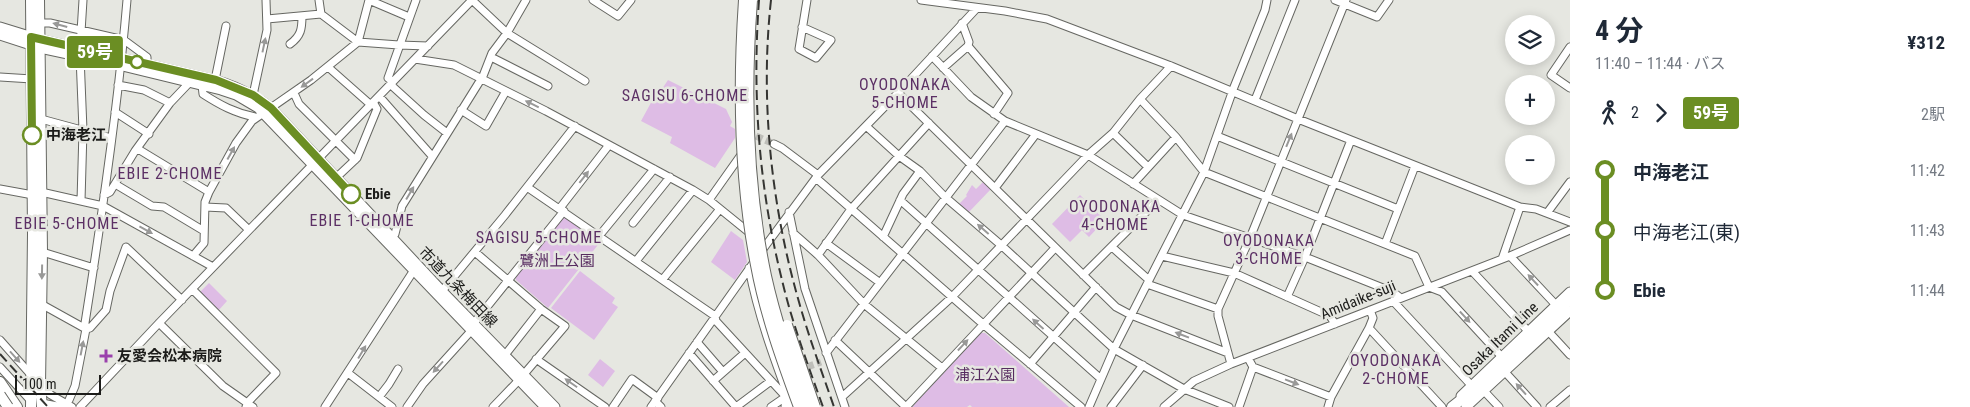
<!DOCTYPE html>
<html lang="ja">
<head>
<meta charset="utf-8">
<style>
	:root { --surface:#fff; --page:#f2f2f3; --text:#1f2937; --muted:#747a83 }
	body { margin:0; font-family:"Roboto Condensed","Noto Sans JP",sans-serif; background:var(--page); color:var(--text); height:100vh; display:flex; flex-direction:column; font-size:19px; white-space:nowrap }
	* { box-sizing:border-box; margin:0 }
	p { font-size:16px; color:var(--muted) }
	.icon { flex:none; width:28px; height:28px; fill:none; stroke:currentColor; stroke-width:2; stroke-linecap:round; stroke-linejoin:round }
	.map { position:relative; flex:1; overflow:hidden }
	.panel { display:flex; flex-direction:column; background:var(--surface); width:400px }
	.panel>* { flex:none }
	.badge { padding:0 10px; border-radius:4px; font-size:18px; line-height:32px }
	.tools { position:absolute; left:1505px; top:15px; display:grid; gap:10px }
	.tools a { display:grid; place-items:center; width:50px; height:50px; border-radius:50%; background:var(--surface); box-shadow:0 2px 12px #0003; font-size:25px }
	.scale { position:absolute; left:15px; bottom:12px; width:86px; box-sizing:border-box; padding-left:5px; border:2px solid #1c1c1a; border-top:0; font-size:14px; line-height:18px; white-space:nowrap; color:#1c1c1a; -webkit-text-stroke:4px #e6e7e1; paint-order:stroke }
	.map>.badge { position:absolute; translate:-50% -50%; box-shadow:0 0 0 2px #fff }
	.legs { display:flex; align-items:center; gap:8px; height:55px; padding:0 25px; font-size:16px }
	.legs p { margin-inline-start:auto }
	.overview { display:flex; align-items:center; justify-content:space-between; height:85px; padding:0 25px }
	h1 { font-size:28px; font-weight:700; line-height:38px }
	ul { padding:0 25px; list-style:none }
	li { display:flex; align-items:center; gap:18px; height:60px; font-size:19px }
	li i { display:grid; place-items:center; width:8px; height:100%; margin:0 6px; background:currentColor }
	li i::after { content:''; width:12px; height:12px; margin:-6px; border:4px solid; border-radius:50%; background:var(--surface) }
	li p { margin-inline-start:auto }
	li:first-child i { background:linear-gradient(#0000 50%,currentColor 0) }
	li:last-child i { background:linear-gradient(currentColor 50%,#0000 0) }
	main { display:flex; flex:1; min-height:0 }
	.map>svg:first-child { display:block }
</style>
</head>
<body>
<main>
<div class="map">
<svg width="1570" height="407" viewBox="0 0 1570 407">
	<rect width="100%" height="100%" fill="#e6e7e1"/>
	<path fill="#debce5" d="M668,80L726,109L732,122L730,126L735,129V138L715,168L670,143L672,137L641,121L659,88L662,89Z
		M983,182L991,189L969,212L959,204L967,196L966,195L972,185L976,189Z
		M1080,195L1105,220L1089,237L1082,230L1070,242L1052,224Z
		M563,217H566L601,241L548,308L516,280V277Z
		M731,231L743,240L747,262L735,280L711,262Z
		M580,271L615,298L612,303L618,307L594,340L551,308Z
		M209,283L227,301L218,311L199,293Z
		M981,333H985L1069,407H972L970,405L967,407H912Z
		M600,359L615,371L603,387L588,375Z"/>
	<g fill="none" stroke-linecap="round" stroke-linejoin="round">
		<path stroke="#bebeb9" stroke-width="7" stroke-dasharray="7 3.5" stroke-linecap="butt" d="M756,136L774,144
			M807,367L821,362"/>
		<defs>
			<path id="minor" d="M319,0L321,14
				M369,0L409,17
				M593,0L618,16L631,0
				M921,0L1005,11L1047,19L1171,66L1298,119L1520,207L1536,209L1570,222
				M1335,0L1377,17L1389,0
				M267,19L321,14L358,42
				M39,23H50L124,40L147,57V64
				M802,27L831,40L816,58L799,49L807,0
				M358,42L369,0
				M290,44C301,36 302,29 302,16
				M968,46L1008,93L994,114
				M1570,47L1551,75L1570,88
				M80,48L83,0
				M80,56L83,130L81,201
				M932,56L971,97L1005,121L1088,155L1183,215L1305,257L1393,292L1401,298
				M491,57L548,86
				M415,59L454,65L546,111L693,190L709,200L751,234
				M328,67L371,105
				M943,68L968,46L969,42L962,23
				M0,77L32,79
				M215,80L226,26
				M393,82L388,78L416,0
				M118,85L144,90L170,103
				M202,85L203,94C220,105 235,113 255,117
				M391,85L424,115L447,133
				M294,93L299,104L355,160
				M898,93L1116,307L1131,315L1228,353
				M253,95L267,30L266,0
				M379,96L432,156
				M1140,99L1176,137L1204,172L1415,256L1429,287L1442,292L1501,356
				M1255,100L1295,0
				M461,110L486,126L506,91
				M115,112L149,134
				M41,119L111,138
				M866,126L899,156L920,171L945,197L1001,245L1114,349L1184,389L1229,407
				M1113,133L1148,167
				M1217,136L1398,209
				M774,144L782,148L818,175
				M138,149L209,192
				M339,175L357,158L377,109L373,102
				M816,178L983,324L1081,407
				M115,184L152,206L164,207L204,231
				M1133,184L1176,137
				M527,187L715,316L716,321L786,397L785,407
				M995,188L1036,134
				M0,189L33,195
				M41,192L103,206L213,267
				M104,195L110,192L135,151L170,103L190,82
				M709,200L743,152
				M900,200L1101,379
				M205,207L226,208L249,230
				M560,208L609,145
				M789,212L805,289L845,407
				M1547,213L1570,182
				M633,223L670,177
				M793,233L818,255L864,304L942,368
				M599,236L654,169
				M883,237L903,194L920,171
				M392,238L395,234L402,206L483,76L492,53L507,33L526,0
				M826,243L879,282
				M1385,244L1415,166
				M1112,247L1149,280
				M39,251L94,268
				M475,252L541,309L565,326L519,380L493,407
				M818,255L851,209L929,123
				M193,256L204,243L205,202L209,192L236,143L252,121L311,80L358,42L399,45L428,46
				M1162,256L1234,273L1330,316L1335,324
				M1510,256L1556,305
				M1502,259L1520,207
				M636,261L693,190
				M749,268C758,316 775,361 792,407
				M1472,271L1528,331
				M1083,275L1158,200
				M663,279L720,209
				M1147,284L1218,309
				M192,289L276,373L248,402L246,407
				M442,291L505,215L575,126
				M1287,297L1305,257L1351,140
				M1393,301L1471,385
				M41,304L86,329
				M159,323L223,386L253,407
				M1369,328L1442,407
				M86,329L90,328L106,310L110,291L126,247L182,300
				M1548,331L1570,355
				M0,340L32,376
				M835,340L906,407
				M697,342L723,372
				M689,353L736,407
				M826,353L1005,121
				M505,355L541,309
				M1248,358L1253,367L1331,397
				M536,359L605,407
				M1030,364L1096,287
				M1231,364L1218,316V309L1250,238L1346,0
				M0,367L31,401
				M1505,372L1537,407
				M348,373L392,407
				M713,381L745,353
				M39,385L51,395L72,407
				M1484,391L1499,407
				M379,397L389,384L398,369
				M842,397L952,297L1088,155L1113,133L1140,99L1171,66
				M69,400L75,386L86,329L85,323C102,216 118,108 127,0
				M655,401L661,407
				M42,403L62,407L67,404
				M80,407L159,323L472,0L507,33L585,81
				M325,407L416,267
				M407,407L423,384L471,331L474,323L564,211
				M613,407L632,379L658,398
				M651,407L766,245L818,175L898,93L977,8
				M736,407L771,381
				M771,407L787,396
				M906,407L1055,248
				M1089,407L1114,349L1204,172L1234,87L1265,10L1267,0
				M1111,407L1143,365
				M1164,407L1194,381L1231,364L1510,256L1570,230
				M1239,407L1253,367
				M1328,407L1331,397L1369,328L1373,318L1370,310
				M1550,407L1570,390"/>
			<path id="major" d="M0,27L39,39L215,80C236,86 254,95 271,108L442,291L555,407
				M0,35L40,48L110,63L221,90L236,95L258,108L545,407
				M1461,396L1570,292
				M1466,407L1570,311"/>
			<path id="highway" d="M31,0L33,234L31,407
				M39,0L42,251L40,385L42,407
				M0,382L17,407
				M1452,407L1475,389L1570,300"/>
		</defs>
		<use href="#minor" stroke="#666762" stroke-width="9"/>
		<use href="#major" stroke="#666762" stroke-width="11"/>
		<use href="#highway" stroke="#666762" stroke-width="12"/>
		<use href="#minor" stroke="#fff" stroke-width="7"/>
		<use href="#major" stroke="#fff" stroke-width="9"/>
		<use href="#highway" stroke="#fff" stroke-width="10"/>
		<path stroke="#353532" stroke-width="2" stroke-dasharray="10 5" stroke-linecap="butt" d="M759,0C752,95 759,188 782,280C792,323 808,365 823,407
			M771,0C760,100 771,205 799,302C809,338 822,372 834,407
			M0,354L48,407"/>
		<defs>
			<path id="highway-bridge" d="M744,0C738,88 739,178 756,265C765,314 782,361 799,407
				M752,0C745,92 747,186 766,276C776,321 791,365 807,407
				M787,325L815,407
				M0,395L8,407"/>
		</defs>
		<use href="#highway-bridge" stroke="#666762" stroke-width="12" stroke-linecap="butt"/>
		<use href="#highway-bridge" stroke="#fff" stroke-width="10"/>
	</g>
	<defs><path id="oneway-solid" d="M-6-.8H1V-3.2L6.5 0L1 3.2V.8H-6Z" transform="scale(1.25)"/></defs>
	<g fill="#999998">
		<use href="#oneway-solid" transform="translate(60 25) rotate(-165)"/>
		<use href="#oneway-solid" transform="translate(264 45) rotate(-78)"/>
		<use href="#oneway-solid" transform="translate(307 83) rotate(144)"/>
		<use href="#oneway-solid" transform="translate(532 104) rotate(-154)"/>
		<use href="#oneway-solid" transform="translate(1289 140) rotate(-68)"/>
		<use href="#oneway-solid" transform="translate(231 153) rotate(-61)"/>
		<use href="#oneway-solid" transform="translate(584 177) rotate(-52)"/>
		<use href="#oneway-solid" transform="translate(410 193) rotate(-59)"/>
		<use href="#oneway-solid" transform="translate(983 229) rotate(-139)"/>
		<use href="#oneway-solid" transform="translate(146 230) rotate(29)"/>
		<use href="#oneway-solid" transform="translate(42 272) rotate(91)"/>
		<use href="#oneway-solid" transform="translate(1533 280) rotate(-133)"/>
		<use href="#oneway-solid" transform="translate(1465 317) rotate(47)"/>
		<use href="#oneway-solid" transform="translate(1038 324) rotate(-138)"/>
		<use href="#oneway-solid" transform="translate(1182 335) rotate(-159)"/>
		<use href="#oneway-solid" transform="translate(963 345) rotate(-47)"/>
		<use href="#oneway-solid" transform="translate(82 348) rotate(-79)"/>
		<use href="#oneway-solid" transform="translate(362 352) rotate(-59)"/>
		<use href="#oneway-solid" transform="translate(15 357) rotate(48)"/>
		<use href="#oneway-solid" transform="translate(438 367) rotate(132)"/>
		<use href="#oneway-solid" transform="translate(1292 382) rotate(21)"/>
		<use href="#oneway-solid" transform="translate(571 383) rotate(-145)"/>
		<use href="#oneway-solid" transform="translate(1521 389) rotate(-132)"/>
	</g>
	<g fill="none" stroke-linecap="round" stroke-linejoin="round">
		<defs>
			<path id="line-1" d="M32,135L31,37L216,80L253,95L271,108L351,194"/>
		</defs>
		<use href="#line-1" stroke="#fff" stroke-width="11"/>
		<use href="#line-1" stroke="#6b8e23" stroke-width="8"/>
	</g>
	<g fill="#fff" stroke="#6b8e23" stroke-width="2.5">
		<circle cx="137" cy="62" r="6"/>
		<circle cx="32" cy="135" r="9"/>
		<circle cx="351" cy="194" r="9"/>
	</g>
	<path fill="#9a41ac" stroke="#e6e7e1" stroke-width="2" d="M103.5 348.5h5v5h5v5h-5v5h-5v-5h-5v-5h5z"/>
	<g text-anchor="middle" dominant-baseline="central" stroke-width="5" stroke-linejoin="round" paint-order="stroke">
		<g font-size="15" font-weight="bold" fill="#1c1c1a" stroke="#e6e7e1" text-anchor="start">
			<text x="46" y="135">中海老江</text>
			<text x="365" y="194">Ebie</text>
		</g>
		<g font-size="15" fill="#572b60" stroke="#e6e7e1">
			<text x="557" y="261">鷺洲上公園</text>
			<text x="985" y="375">浦江公園</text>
		</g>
		<g font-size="15" fill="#1c1c1a" stroke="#e6e7e1">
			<text transform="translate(458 287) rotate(46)">市道九条梅田線</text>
			<text transform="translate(1358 300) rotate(-22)">Amidaike-suji</text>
			<text transform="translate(1500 339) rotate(-44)">Osaka Itami Line</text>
		</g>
		<g font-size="15" font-weight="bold" fill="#1c1c1a" stroke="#e6e7e1" text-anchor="start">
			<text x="117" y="356">友愛会松本病院</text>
		</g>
		<g font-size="16" letter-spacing="1" fill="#5c3065" stroke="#e6e7e1">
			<text x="905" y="84">OYODONAKA<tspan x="905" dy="18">5-CHOME</tspan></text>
			<text x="685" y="95">SAGISU 6-CHOME</text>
			<text x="170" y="173">EBIE 2-CHOME</text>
			<text x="1115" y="206">OYODONAKA<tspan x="1115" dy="18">4-CHOME</tspan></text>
			<text x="362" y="220">EBIE 1-CHOME</text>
			<text x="67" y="223">EBIE 5-CHOME</text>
			<text x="539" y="237">SAGISU 5-CHOME</text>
			<text x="1269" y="240">OYODONAKA<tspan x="1269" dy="18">3-CHOME</tspan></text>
			<text x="1396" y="360">OYODONAKA<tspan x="1396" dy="18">2-CHOME</tspan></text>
		</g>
	</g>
</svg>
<div class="tools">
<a><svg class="icon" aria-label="layers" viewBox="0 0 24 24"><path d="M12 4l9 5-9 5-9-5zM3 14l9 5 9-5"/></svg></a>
<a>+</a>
<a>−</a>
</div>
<div class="scale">100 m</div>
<b class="badge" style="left:95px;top:52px;background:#6b8e23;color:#fff">59号</b>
</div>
<section class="panel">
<div class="overview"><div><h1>4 分</h1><p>11:40 – 11:44 · バス</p></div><b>¥312</b></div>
<div class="legs"><svg class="icon" aria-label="walk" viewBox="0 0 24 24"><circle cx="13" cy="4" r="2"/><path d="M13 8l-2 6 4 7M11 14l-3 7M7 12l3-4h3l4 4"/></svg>2<svg class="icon" aria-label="forward" viewBox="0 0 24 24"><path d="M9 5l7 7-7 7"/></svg><b class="badge" style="background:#6b8e23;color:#fff">59号</b><p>2駅</p></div>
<ul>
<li><i style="color:#6b8e23"></i><b>中海老江</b><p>11:42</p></li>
<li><i style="color:#6b8e23"></i><span>中海老江(東)</span><p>11:43</p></li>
<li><i style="color:#6b8e23"></i><b>Ebie</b><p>11:44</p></li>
</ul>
</section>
</main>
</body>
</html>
